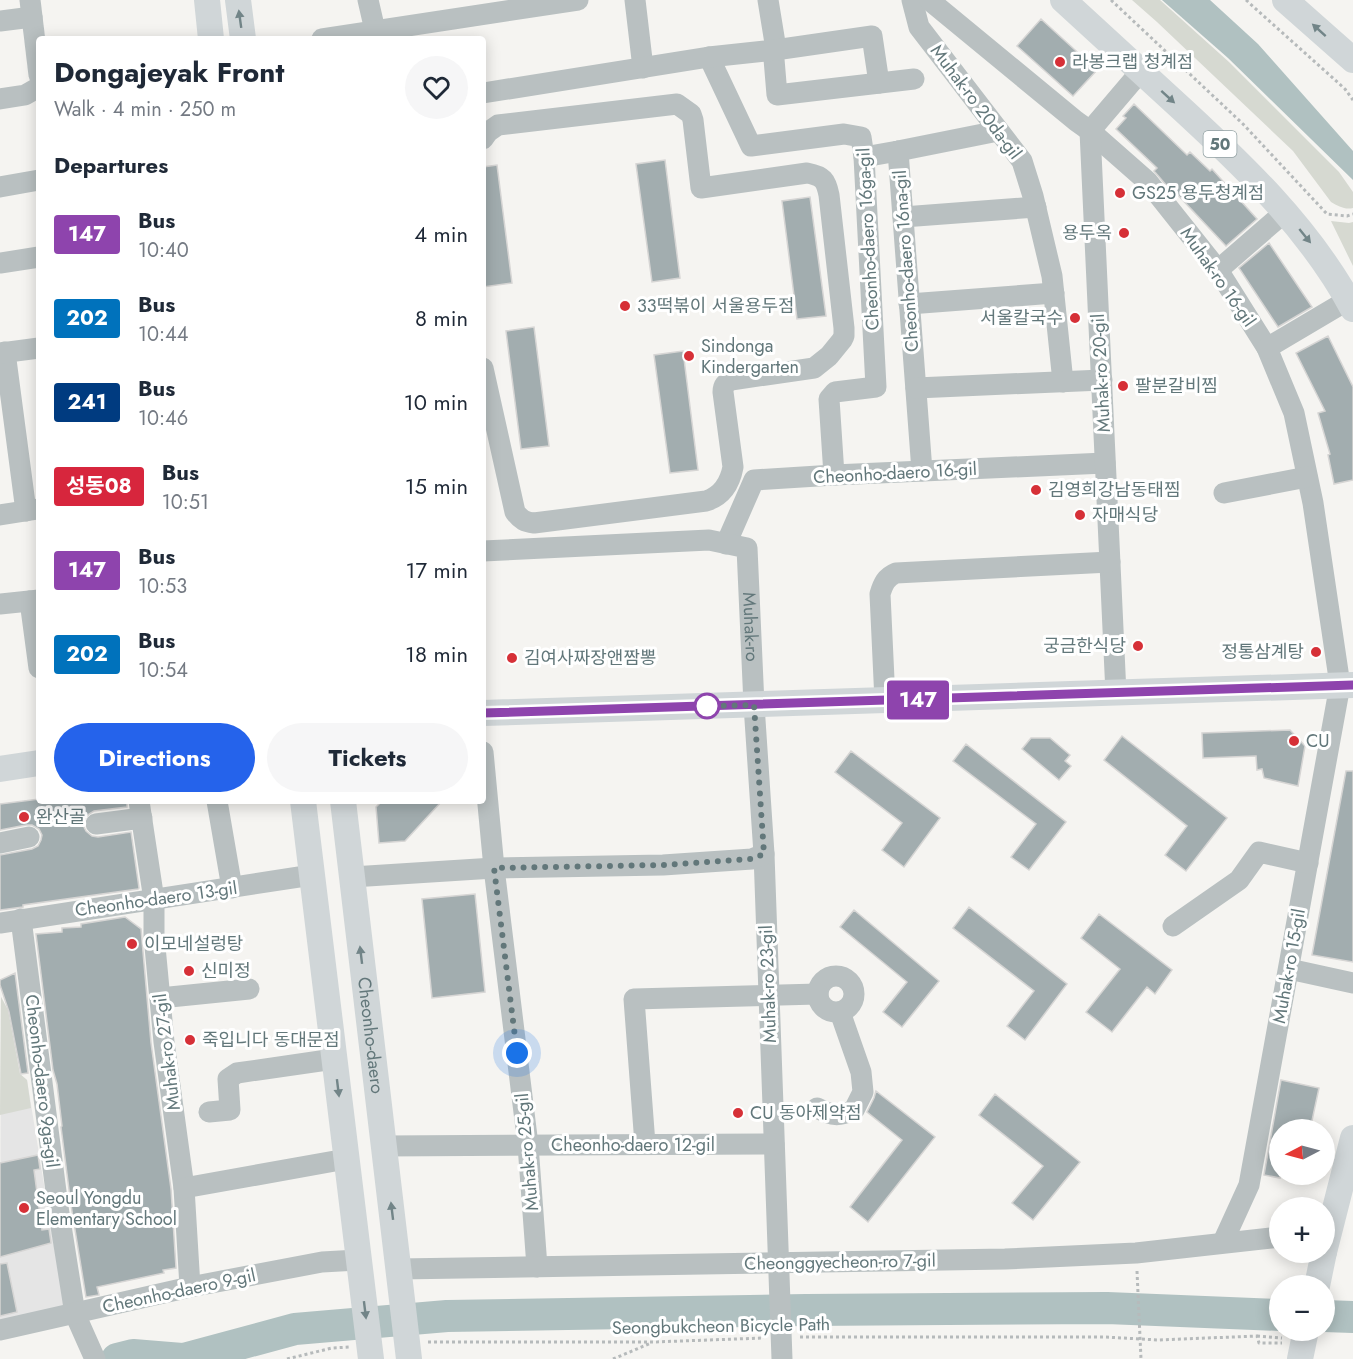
<!DOCTYPE html>
<html lang="en">
<head>
<meta charset="utf-8">
<style>
	:root { --surface:#fff; --page:#f6f6f7; --text:#1f2937; --muted:#747a83; --accent:#2563eb }
	body { margin:0; font-family:Jost,"Noto Sans KR",sans-serif; background:var(--page); color:var(--text); height:100vh; display:flex; flex-direction:column; font-size:22px; white-space:nowrap }
	* { box-sizing:border-box; margin:0 }
	p { font-size:20px; color:var(--muted) }
	.icon { flex:none; width:33px; height:33px; fill:none; stroke:currentColor; stroke-width:2; stroke-linecap:round; stroke-linejoin:round }
	.map { position:relative; flex:1; overflow:hidden }
	.side { position:absolute; left:36px; top:36px; width:450px; height:768px; display:flex; flex-direction:column; background:var(--surface); border-radius:6px; box-shadow:0 3px 15px #0003 }
	.side>* { flex:none }
	.badge { padding:0 12px; border-radius:4px; font-size:21px; line-height:39px }
	.needle { width:39px; rotate:264deg }
	.tools { position:absolute; left:1269px; top:1119px; display:grid; gap:12px }
	.tools a { display:grid; place-items:center; width:66px; height:66px; border-radius:50%; background:var(--surface); box-shadow:0 3px 15px #0003; font-size:30px }
	.you { position:absolute; width:30px; height:30px; margin:-15px; border:4px solid #fff; border-radius:50%; background:#1a73e8; box-shadow:0 0 0 9px #1a73e833 }
	.map>.badge { position:absolute; translate:-50% -50%; box-shadow:0 0 0 3px #fff }
	h2 { padding:0 18px; font-size:22px; line-height:54px }
	.round { display:grid; place-items:center; flex:none; width:63px; height:63px; border-radius:32px; background:var(--page) }
	.head { display:flex; align-items:center; justify-content:space-between; height:102px; padding:0 18px }
	h1 { font-size:28px; font-weight:700; line-height:45px }
	.cta { display:flex; gap:12px; margin-top:auto; padding:12px 18px }
	.cta a { flex:1; height:69px; border-radius:36px; background:var(--accent); color:#fff; font-size:24px; font-weight:700; line-height:69px; text-align:center }
	.cta a+a { background:var(--page); color:var(--text) }
	ul { padding:0; list-style:none }
	li { display:flex; align-items:center; gap:18px; height:84px; padding:0 18px }
	li div { flex:1 }
	li b { display:block; font-size:22px }
	li em { font-style:normal }
	li .badge { min-width:66px; font-weight:700; text-align:center }
	.map>svg:first-child { display:block }
</style>
</head>
<body>
<div class="map">
<svg width="1353" height="1359" viewBox="0 0 1353 1359">
	<rect width="100%" height="100%" fill="#f5f4f1"/>
	<path fill="#e5e5e5" d="M1,997L8,1010L20,1074L27,1080L64,1307L0,1321Z"/>
	<path fill="#d6d9d1" d="M1132,0H1160L1229,62L1339,172L1353,192V208C1345,210 1338,206 1331,202L1293,151L1157,22Z
		M1331,221L1349,223L1353,222V266Z
		M1,997L8,1010L20,1074L27,1080L31,1108L0,1115Z"/>
	<path fill="#b0c1c1" d="M1162,0H1210L1258,44L1353,151V180L1228,58Z"/>
	<g fill="none" stroke-linecap="round" stroke-linejoin="round">
		<path stroke="#b0c1c1" stroke-width="32" d="M1324,1316L1353,1317
			M117,1359L133,1355L182,1359
			M184,1359L295,1329L447,1316L806,1310L1107,1308L1280,1315"/>
	</g>
	<path fill="#a2adaf" stroke="#d6d5d4" stroke-width="1.5" d="M1041,19L1097,70L1073,96L1017,46Z
		M1134,104L1187,155L1190,152L1210,171L1212,169L1257,219L1226,246L1175,192L1173,193L1154,171L1157,168L1116,129L1126,118L1123,116Z
		M665,160L680,278L652,282L636,164Z
		M497,165L512,283L483,287V167Z
		M810,197L826,316L797,319L782,201Z
		M1269,243L1312,307L1278,327L1239,268Z
		M534,327L549,446L521,449L506,331Z
		M1328,336L1353,387V480L1334,484L1328,455L1330,454L1318,413L1325,411L1296,353Z
		M683,351L698,470L670,473L654,355Z
		M1290,730L1305,746L1298,786L1264,778L1262,769L1257,770L1256,756L1203,758L1202,733Z
		M1122,736L1227,818L1186,871L1165,855L1187,826L1104,760Z
		M1031,738H1050L1070,755L1065,761L1071,766L1059,780L1022,749Z
		M966,744L1066,822L1029,870L1011,857L1036,824L953,761Z
		M851,751L940,818L904,867L882,850L902,823L835,772Z
		M1346,771H1353V962L1312,955Z
		M39,799V801H127V807L94,811L89,814L85,819L83,825L86,831L92,836L98,837L131,832L139,888L138,889L23,905V907L0,910V855L32,849L38,846L41,840L42,835L39,829L32,825H26L0,830V804Z
		M382,801H442L405,841L379,843L376,807Z
		M475,894L485,992L432,998L422,899Z
		M969,907L1067,984L1025,1040L1007,1026L1034,991L953,928Z
		M854,910L939,981L902,1027L883,1012L907,982L840,927Z
		M1099,914L1172,970L1155,994L1147,987L1112,1032L1086,1012L1120,969L1081,938Z
		M125,917L141,929L151,1043L171,1189L176,1268L163,1270L164,1273L97,1287L99,1295L86,1297L71,1205L61,1127L62,1126L57,1084L53,1070L36,934L62,932V928L81,927V924Z
		M15,973L28,1073L21,1074L9,1012L0,985V980Z
		M1281,1080L1319,1088L1310,1130H1280V1178L1264,1175Z
		M876,1091L935,1137L868,1222L850,1207L902,1140L867,1112L874,1098Z
		M995,1094L1080,1162L1033,1220L1012,1203L1043,1166L979,1115Z
		M38,1155L40,1169L34,1170L42,1230L49,1229L51,1243L0,1257V1163Z
		M7,1263L17,1312L0,1316V1264Z"/>
	<g fill="none" stroke-linecap="round" stroke-linejoin="round">
		<path stroke="#b6babb" stroke-width="3" stroke-dasharray="3 3" stroke-linecap="butt" d="M1111,0L1243,124L1327,214L1347,216L1353,214
			M1246,0L1345,89L1353,100
			M1137,1271L1141,1359
			M1324,1314L1327,1306
			M1257,1336L1282,1338
			M800,1337H1105L1158,1340L1257,1336L1259,1343H1282
			M428,1342H653L764,1338
			M287,1359L332,1348L350,1347
			M613,1359L651,1343"/>
		<g stroke="#b9c0c1" stroke-width="21">
			<path d="M30,0L39,75"/>
			<path d="M368,0L377,39"/>
			<path d="M635,0L643,68"/>
			<path d="M768,0L775,43L774,59L777,95L914,79"/>
			<path d="M912,0L919,27L1022,161L1033,196L1052,276L1063,382"/>
			<path d="M929,0L1076,121L1090,131L1148,182L1218,270L1267,348L1294,413L1313,503L1340,685L1249,1185L1223,1242"/>
			<path d="M0,21L32,17"/>
			<path d="M322,39L578,0"/>
			<path d="M709,57L751,146L844,134L861,137L864,157L876,387L835,392L829,399L834,475"/>
			<path d="M483,93L709,57L775,50L872,36L879,83"/>
			<path d="M0,99L25,95L39,87"/>
			<path d="M483,139L488,132L498,125L677,104L691,114L693,120L701,188L807,173C823,176 826,180 829,195L844,328V336L842,340L829,356L814,368L731,380C726,383 723,385 723,392L733,467C730,483 722,496 706,501L534,523C525,522 521,520 515,512L483,368"/>
			<path d="M898,151L922,471"/>
			<path d="M864,157L898,151L998,131"/>
			<path d="M0,187L39,180"/>
			<path d="M903,217L1036,207"/>
			<path d="M0,263L39,257"/>
			<path d="M1218,270L1285,212"/>
			<path d="M909,304L1054,293"/>
			<path d="M1267,348L1348,300"/>
			<path d="M5,352L26,511"/>
			<path d="M0,353L39,348"/>
			<path d="M916,388L1102,380"/>
			<path d="M1224,493L1307,477"/>
			<path d="M0,515L38,509"/>
			<path d="M726,544L754,480L834,475L1105,463"/>
			<path id="s1" d="M483,551L709,540L747,548L754,705L764,854L782,1359"/>
			<path d="M30,601L39,668"/>
			<path d="M0,604L39,600"/>
			<path d="M1116,694L1090,131L1141,71"/>
			<path d="M885,701L880,594C883,584 886,577 896,573L1110,562"/>
			<path d="M483,752L494,868L528,1145L537,1267"/>
			<path d="M139,801L154,900V936L164,1042L184,1188L190,1287"/>
			<path d="M217,801L232,888"/>
			<path d="M96,824L142,818"/>
			<path d="M0,843L29,837"/>
			<path d="M352,877L494,868L663,865L752,859L764,854"/>
			<path d="M21,919L58,1207L75,1314L95,1359"/>
			<path d="M0,923L312,875"/>
			<path d="M1173,926L1239,880L1259,852L1308,863"/>
			<path d="M1289,969L1353,983"/>
			<circle cx="836" cy="994" r="18"/>
			<path d="M160,998L249,989"/>
			<path d="M817,1108C833,1116 838,1117 854,1110L863,1092L861,1072L840,1012"/>
			<path d="M209,1112L230,1110L228,1079L237,1073L334,1059"/>
			<path d="M645,1144L634,999L818,994"/>
			<path d="M384,1146L774,1144"/>
			<path d="M184,1188L346,1159"/>
			<path d="M399,1269L1005,1259L1136,1253L1280,1237"/>
			<path d="M0,1330L190,1287L322,1262L358,1260"/>
		</g>
		<g stroke="#d0d6d8" stroke-width="26">
			<path d="M207,0L211,39"/>
			<path d="M238,0L243,39"/>
			<path d="M1063,0C1099,33 1135,66 1171,99C1240,162 1309,227 1353,309"/>
			<path d="M1285,0L1353,60"/>
			<path d="M483,713L1353,685"/>
			<path d="M0,769L39,763"/>
			<path d="M303,801L371,1359"/>
			<path id="s2" d="M343,801L409,1359"/>
			<path d="M1324,1252L1353,1138"/>
			<path d="M1317,1286L1324,1252"/>
			<path d="M1300,1359L1306,1330"/>
		</g>
	</g>
	<defs><path id="oneway-solid" d="M-6-.8H1V-3.2L6.5 0L1 3.2V.8H-6Z" transform="scale(1.5)"/></defs>
	<g fill="#728588">
		<use href="#oneway-solid" transform="translate(240 19) rotate(-98)"/>
		<use href="#oneway-solid" transform="translate(1319 30) rotate(-138)"/>
		<use href="#oneway-solid" transform="translate(1168 97) rotate(42)"/>
		<use href="#oneway-solid" transform="translate(1305 236) rotate(51)"/>
		<use href="#oneway-solid" transform="translate(361 955) rotate(-97)"/>
		<use href="#oneway-solid" transform="translate(338 1088) rotate(83)"/>
		<use href="#oneway-solid" transform="translate(392 1211) rotate(-97)"/>
		<use href="#oneway-solid" transform="translate(365 1310) rotate(83)"/>
	</g>
	<g fill="none" stroke-linecap="round" stroke-linejoin="round">
		<defs>
			<path id="line" d="M483,713L1353,685"/>
		</defs>
		<use href="#line" stroke="#fff" stroke-width="14"/>
		<use href="#line" stroke="#8e44ad" stroke-width="9"/>
		<path stroke="#62777a" stroke-width="6" stroke-dasharray="0 10.8" d="M517,1053L494,868L663,865L752,859L764,854L754,705L707,706"/>
	</g>
	<g fill="#d63037" stroke="#fff" stroke-width="2">
		<circle cx="1060" cy="62" r="6"/>
		<circle cx="1120" cy="193" r="6"/>
		<circle cx="1124" cy="233" r="6"/>
		<circle cx="625" cy="306" r="6"/>
		<circle cx="1075" cy="318" r="6"/>
		<circle cx="689" cy="356" r="6"/>
		<circle cx="1123" cy="386" r="6"/>
		<circle cx="1036" cy="490" r="6"/>
		<circle cx="1080" cy="515" r="6"/>
		<circle cx="1138" cy="646" r="6"/>
		<circle cx="1316" cy="652" r="6"/>
		<circle cx="512" cy="658" r="6"/>
		<circle cx="1294" cy="741" r="6"/>
		<circle cx="24" cy="817" r="6"/>
		<circle cx="132" cy="944" r="6"/>
		<circle cx="189" cy="971" r="6"/>
		<circle cx="190" cy="1040" r="6"/>
		<circle cx="738" cy="1113" r="6"/>
		<circle cx="24" cy="1208" r="6"/>
	</g>
	<circle fill="#fff" stroke="#8e44ad" stroke-width="3" cx="707" cy="706" r="12"/>
	<g text-anchor="middle" dominant-baseline="central" stroke-width="6" stroke-linejoin="round" paint-order="stroke">
		<rect fill="#fff" stroke="#91a0a2" stroke-width="1.5" x="1203.5" y="131" width="33" height="26" rx="4.5"/>
		<g font-size="16" font-weight="bold" fill="#62777a">
			<text x="1220" y="144">50</text>
		</g>
		<g font-size="18" fill="#62777a" stroke="#fff" text-anchor="start">
			<text x="1072" y="62">라봉크랩 청계점</text>
			<text x="1132" y="193">GS25 용두청계점</text>
			<text x="1112" y="233" text-anchor="end">용두옥</text>
			<text x="637" y="306">33떡볶이 서울용두점</text>
			<text x="1063" y="318" text-anchor="end">서울칼국수</text>
			<text x="701" y="346">Sindonga<tspan x="701" dy="21">Kindergarten</tspan></text>
			<text x="1135" y="386">팔분갈비찜</text>
			<text x="1048" y="490">김영희강남동태찜</text>
			<text x="1092" y="515">자매식당</text>
			<text x="1126" y="646" text-anchor="end">궁금한식당</text>
			<text x="1304" y="652" text-anchor="end">정통삼계탕</text>
			<text x="524" y="658">김여사짜장앤짬뽕</text>
			<text x="1306" y="741">CU</text>
			<text x="36" y="817">완산골</text>
			<text x="144" y="944">이모네설렁탕</text>
			<text x="201" y="971">신미정</text>
			<text x="202" y="1040">죽입니다 동대문점</text>
			<text x="750" y="1113">CU 동아제약점</text>
			<text x="36" y="1198">Seoul Yongdu<tspan x="36" dy="21">Elementary School</tspan></text>
		</g>
		<g font-size="18" fill="#62777a" stroke="#fff">
			<text transform="translate(976 102) rotate(53)">Muhak-ro 20da-gil</text>
			<text transform="translate(868 239) rotate(-93)">Cheonho-daero 16ga-gil</text>
			<text transform="translate(906 261) rotate(-94)">Cheonho-daero 16na-gil</text>
			<text transform="translate(1218 277) rotate(55)">Muhak-ro 16-gil</text>
			<text transform="translate(1101 373) rotate(-93)">Muhak-ro 20-gil</text>
			<text transform="translate(895 473) rotate(-3)">Cheonho-daero 16-gil</text>
			<text stroke="none"><textPath href="#s1" startOffset="344">Muhak-ro</textPath></text>
			<text transform="translate(156 899) rotate(-8)">Cheonho-daero 13-gil</text>
			<text transform="translate(1289 966) rotate(-80)">Muhak-ro 15-gil</text>
			<text transform="translate(768 984) rotate(-92)">Muhak-ro 23-gil</text>
			<text stroke="none"><textPath href="#s2" startOffset="236">Cheonho-daero</textPath></text>
			<text transform="translate(167 1052) rotate(-97)">Muhak-ro 27-gil</text>
			<text transform="translate(42 1081) rotate(83)">Cheonho-daero 9ga-gil</text>
			<text x="633" y="1145">Cheonho-daero 12-gil</text>
			<text transform="translate(527 1152) rotate(-95)">Muhak-ro 25-gil</text>
			<text transform="translate(840 1262) rotate(-1)">Cheonggyecheon-ro 7-gil</text>
			<text transform="translate(179 1291) rotate(-12)">Cheonho-daero 9-gil</text>
			<text transform="translate(721 1326) rotate(-1)">Seongbukcheon Bicycle Path</text>
		</g>
	</g>
</svg>
<div class="tools">
<a><svg class="needle" viewBox="-14 -14 28 28"><path d="M0-13l5 13h-10z" fill="#e53935"/><path d="M0 13l5-13h-10z" fill="#747a83"/></svg></a>
<a>+</a>
<a>−</a>
</div>
<div class="you" style="left:517px;top:1053px"></div>
<b class="badge" style="left:918px;top:700px;background:#8e44ad;color:#fff">147</b>
<section class="side">
<div class="head"><div><h1>Dongajeyak Front</h1><p>Walk · 4 min · 250 m</p></div><a class="round"><svg class="icon" aria-label="heart" viewBox="0 0 24 24"><path d="M12 20l-8-8c-3-5 5-10 8-4 3-6 11-1 8 4z"/></svg></a></div>
<h2>Departures</h2>
<ul>
<li><span class="badge" style="background:#8e44ad;color:#fff">147</span><div><b>Bus</b><p>10:40</p></div><em>4 min</em></li>
<li><span class="badge" style="background:#0072bc;color:#fff">202</span><div><b>Bus</b><p>10:44</p></div><em>8 min</em></li>
<li><span class="badge" style="background:#003b80;color:#fff">241</span><div><b>Bus</b><p>10:46</p></div><em>10 min</em></li>
<li><span class="badge" style="background:#d7263d;color:#fff">성동08</span><div><b>Bus</b><p>10:51</p></div><em>15 min</em></li>
<li><span class="badge" style="background:#8e44ad;color:#fff">147</span><div><b>Bus</b><p>10:53</p></div><em>17 min</em></li>
<li><span class="badge" style="background:#0072bc;color:#fff">202</span><div><b>Bus</b><p>10:54</p></div><em>18 min</em></li>
</ul>
<div class="cta"><a>Directions</a><a>Tickets</a></div>
</section>
</div>
</body>
</html>
